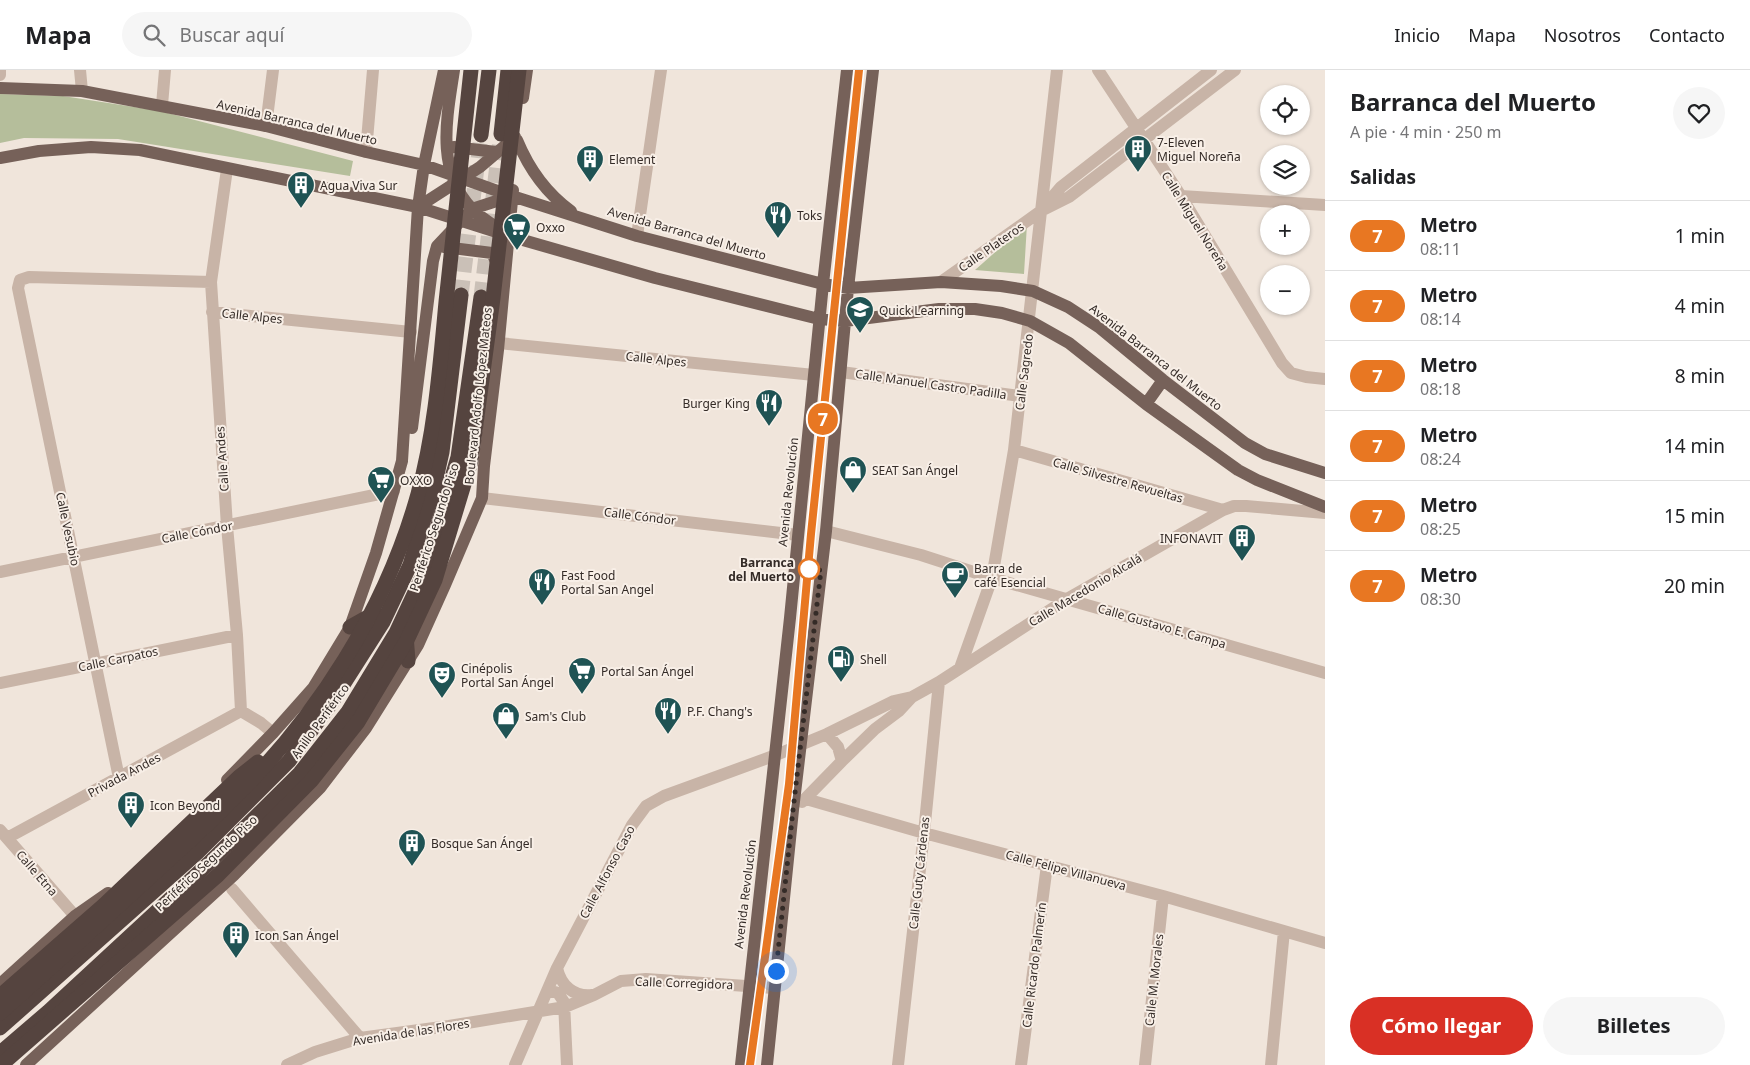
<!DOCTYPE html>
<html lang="es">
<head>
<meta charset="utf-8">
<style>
	:root { --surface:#fff; --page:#f6f6f6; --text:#202124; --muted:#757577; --line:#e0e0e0; --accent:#d93025 }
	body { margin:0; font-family:"Noto Sans",sans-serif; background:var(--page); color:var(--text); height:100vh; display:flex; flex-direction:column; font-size:19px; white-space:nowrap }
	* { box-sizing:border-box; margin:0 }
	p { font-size:16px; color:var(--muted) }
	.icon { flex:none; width:28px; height:28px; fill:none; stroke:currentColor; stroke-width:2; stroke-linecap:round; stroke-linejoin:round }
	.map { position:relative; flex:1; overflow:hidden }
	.details { display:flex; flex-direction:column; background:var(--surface); width:425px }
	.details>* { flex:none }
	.badge { padding:0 10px; border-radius:16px; font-size:18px; line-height:32px }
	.buttons { position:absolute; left:1260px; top:15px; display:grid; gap:10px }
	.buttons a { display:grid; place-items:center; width:50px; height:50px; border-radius:50%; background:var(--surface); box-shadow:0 1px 4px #0004; font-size:25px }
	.you { position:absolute; width:25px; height:25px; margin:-12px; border:4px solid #fff; border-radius:50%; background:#1a73e8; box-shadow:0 0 0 8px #1a73e833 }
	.map>.badge { position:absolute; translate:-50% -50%; box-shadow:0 0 0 2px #fff }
	h2 { padding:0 25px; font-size:19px; line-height:45px }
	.round { display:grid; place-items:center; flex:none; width:52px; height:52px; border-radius:26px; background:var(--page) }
	.head { display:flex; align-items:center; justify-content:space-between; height:85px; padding:0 25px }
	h1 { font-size:24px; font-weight:700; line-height:38px }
	.primary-button { display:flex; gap:10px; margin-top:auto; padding:10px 25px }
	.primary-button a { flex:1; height:58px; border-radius:30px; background:var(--accent); color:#fff; font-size:20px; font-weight:700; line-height:58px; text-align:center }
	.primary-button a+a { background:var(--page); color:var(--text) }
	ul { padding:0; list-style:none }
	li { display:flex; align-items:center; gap:15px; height:70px; padding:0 25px; border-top:1px solid var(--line) }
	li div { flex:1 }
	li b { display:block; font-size:19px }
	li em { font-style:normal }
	li .badge { min-width:55px; font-weight:700; text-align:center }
	header { display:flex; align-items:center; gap:30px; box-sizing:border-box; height:70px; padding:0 25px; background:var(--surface); border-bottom:1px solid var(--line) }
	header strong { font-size:24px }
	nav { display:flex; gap:28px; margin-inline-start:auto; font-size:18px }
	.search { width:350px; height:45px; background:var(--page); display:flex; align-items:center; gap:12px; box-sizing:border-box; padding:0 18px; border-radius:28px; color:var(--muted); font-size:19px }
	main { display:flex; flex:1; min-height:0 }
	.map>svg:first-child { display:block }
</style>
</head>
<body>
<header>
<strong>Mapa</strong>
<div class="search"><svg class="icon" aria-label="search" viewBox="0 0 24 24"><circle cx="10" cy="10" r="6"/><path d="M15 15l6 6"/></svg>Buscar aquí</div>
<nav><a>Inicio</a><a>Mapa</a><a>Nosotros</a><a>Contacto</a></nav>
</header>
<main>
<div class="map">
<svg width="1325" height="995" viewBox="0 0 1325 995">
	<rect width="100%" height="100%" fill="#f0e5db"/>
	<path fill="#b5be9b" d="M0,24L63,26L160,41L353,91L350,106L118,69L24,68L0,73Z
		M1027,154L1024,204L975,200Z"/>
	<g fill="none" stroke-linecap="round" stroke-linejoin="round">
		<path stroke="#cac0b7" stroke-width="15" stroke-dasharray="15 8" stroke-linecap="butt" d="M461,225L481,66
			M481,227L500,70"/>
		<path stroke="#c8b4a7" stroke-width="12" d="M80,0L82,21
			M1098,0L1181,126L1282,293L1291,303L1306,307L1325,309
			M0,5V0
			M162,35L165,0
			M266,56L273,0
			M366,82L373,0
			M227,99L211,212L227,456L237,565L241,641
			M1181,126L1325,135
			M1044,137L1061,117L1211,0
			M637,166L661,0
			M941,212L1041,141L1069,127L1235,0
			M212,242L411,262
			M499,273L814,305
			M841,302L1020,326
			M1014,380L1223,440
			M482,428L798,465
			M826,461L921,485L992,508L1325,603
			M0,502L394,421
			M960,598L992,508L1014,380L1057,0
			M0,613L237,565
			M241,641L261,653L273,663
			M827,664L838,677L842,691
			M119,708L18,218L20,210L29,207L211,212
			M806,729L924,763L1163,826L1325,873
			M802,732L842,691L875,659L899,641L912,627
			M0,760L75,846
			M7,768L241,641
			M232,819L360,968
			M557,898C561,916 574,927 592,925
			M548,920L558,923L564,932L567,995
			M287,995L315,982L360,968L449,956L565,937L594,925L621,911L646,909L774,918
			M515,995L557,898L632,755L646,736L664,726L776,685L827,664L894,631L912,627L939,612L1067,529L1223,440L1234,436H1246L1325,443
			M898,995L924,763L939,612
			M1021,995L1047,795
			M1145,995L1163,826
			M1271,995L1284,861"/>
		<path stroke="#766159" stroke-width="12" d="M454,0C447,47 435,100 472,139C479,146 490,153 499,159
			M0,18L82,21L266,56L366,82L424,95L512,126L637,166L823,214L848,218L941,212L1001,216L1033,221L1068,237L1100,258L1163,310L1245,373L1265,384L1325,403
			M523,28L527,0
			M517,70C529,99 546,123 571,141
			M454,77L496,82
			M0,88L39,81L91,77L140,80L418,137L509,166L655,208L819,249L845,251L939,239H975L1002,243L1030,251L1069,273L1146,334L1238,400L1257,410L1325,437
			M418,137L480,97L515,67
			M444,177L492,183L498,196
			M1146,334L1163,310
			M412,358L433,191L437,176L472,139L512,126
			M227,710L273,663L313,618L350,557L376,483L402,391L418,137L424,95L444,0
			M0,914L75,846L108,823
			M26,995L234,805L320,718L366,658L418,575L445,515L482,428L484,396L498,280L513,120
			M741,995L790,548L823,214L847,0
			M767,995L793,740L826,461L848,218L873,0"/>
		<path stroke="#55443f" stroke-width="15" d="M501,64L508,0
			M481,65L489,0
			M350,557L375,543
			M406,565L408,591
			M0,958L197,783L289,691L332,632L383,552L410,495L435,413L442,382L461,225
			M0,983L48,942L208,794L300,703L348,642L396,563L424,503L458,387L481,227"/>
		<path stroke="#55443f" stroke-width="15" d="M0,926L103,836L239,707L258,692
			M0,943C50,899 99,854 148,809C176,783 206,757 233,729C318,646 386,539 418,424C435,362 440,296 446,232C454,155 463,77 471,0
			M1,995L218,805L311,711L358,652L407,570L435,510L471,391L493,228L519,0"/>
	</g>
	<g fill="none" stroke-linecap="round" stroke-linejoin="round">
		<defs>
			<path id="line" d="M750,995L789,714L811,464L859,0"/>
		</defs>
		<use href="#line" stroke="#fff" stroke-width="11"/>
		<use href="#line" stroke="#e87722" stroke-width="8"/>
		<path stroke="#342b27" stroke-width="5" stroke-dasharray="0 9" d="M776,901L793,740L821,500L809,499"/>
	</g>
	<defs>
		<symbol id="building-pin" viewBox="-11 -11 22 30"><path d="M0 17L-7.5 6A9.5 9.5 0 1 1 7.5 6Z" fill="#1f5354" stroke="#f8efe7"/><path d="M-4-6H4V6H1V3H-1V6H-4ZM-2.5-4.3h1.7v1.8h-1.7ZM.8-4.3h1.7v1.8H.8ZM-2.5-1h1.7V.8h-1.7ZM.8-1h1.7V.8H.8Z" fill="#fff"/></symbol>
		<symbol id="restaurant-pin" viewBox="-11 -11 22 30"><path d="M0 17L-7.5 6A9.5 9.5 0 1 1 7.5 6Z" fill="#1f5354" stroke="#f8efe7"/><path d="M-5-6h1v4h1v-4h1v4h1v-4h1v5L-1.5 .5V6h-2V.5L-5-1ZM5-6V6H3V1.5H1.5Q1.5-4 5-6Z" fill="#fff"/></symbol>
		<symbol id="supermarket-pin" viewBox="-11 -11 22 30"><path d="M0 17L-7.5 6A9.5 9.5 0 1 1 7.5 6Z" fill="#1f5354" stroke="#f8efe7"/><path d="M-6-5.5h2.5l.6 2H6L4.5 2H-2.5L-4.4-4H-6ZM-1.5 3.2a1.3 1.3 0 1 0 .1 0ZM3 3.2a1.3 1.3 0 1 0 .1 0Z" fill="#fff"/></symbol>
		<symbol id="school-pin" viewBox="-11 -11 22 30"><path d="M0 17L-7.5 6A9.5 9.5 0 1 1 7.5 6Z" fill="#1f5354" stroke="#f8efe7"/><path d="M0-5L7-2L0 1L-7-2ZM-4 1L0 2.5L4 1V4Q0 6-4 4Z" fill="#fff"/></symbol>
		<symbol id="shop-pin" viewBox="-11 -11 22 30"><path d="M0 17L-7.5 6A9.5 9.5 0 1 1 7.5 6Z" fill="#1f5354" stroke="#f8efe7"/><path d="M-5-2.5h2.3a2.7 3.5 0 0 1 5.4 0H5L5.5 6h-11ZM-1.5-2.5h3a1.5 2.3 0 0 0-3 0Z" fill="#fff"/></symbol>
		<symbol id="cafe-pin" viewBox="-11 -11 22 30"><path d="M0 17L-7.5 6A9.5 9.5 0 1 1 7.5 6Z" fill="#1f5354" stroke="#f8efe7"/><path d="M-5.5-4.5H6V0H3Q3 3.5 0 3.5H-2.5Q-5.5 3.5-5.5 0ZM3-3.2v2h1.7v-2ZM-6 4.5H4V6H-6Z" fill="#fff"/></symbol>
		<symbol id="fuel-pin" viewBox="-11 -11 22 30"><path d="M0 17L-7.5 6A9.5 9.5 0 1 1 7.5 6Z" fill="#1f5354" stroke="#f8efe7"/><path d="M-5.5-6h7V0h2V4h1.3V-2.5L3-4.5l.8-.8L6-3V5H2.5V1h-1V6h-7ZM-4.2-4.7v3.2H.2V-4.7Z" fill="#fff"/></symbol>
		<symbol id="theatre-pin" viewBox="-11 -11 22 30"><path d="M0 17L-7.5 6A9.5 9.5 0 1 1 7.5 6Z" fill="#1f5354" stroke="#f8efe7"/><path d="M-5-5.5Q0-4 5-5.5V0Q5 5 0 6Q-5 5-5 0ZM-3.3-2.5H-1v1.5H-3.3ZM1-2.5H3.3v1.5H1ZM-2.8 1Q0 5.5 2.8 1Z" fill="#fff"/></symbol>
	</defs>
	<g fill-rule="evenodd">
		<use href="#building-pin" x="1122" y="63" width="32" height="43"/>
		<use href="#building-pin" x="574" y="73" width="32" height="43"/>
		<use href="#building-pin" x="285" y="99" width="32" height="43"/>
		<use href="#restaurant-pin" x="762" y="129" width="32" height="43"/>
		<use href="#supermarket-pin" x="501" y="141" width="32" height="43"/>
		<use href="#school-pin" x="844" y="224" width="32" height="43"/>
		<use href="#restaurant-pin" x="753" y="317" width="32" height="43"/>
		<use href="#shop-pin" x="837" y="384" width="32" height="43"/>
		<use href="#supermarket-pin" x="365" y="394" width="32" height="43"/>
		<use href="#building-pin" x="1226" y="452" width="32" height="43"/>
		<use href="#cafe-pin" x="939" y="489" width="32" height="43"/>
		<use href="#restaurant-pin" x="526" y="496" width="32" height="43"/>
		<use href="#fuel-pin" x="825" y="573" width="32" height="43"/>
		<use href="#supermarket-pin" x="566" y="585" width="32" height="43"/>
		<use href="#theatre-pin" x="426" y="589" width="32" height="43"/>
		<use href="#restaurant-pin" x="652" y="625" width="32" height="43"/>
		<use href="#shop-pin" x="490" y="630" width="32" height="43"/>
		<use href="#building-pin" x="115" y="719" width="32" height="43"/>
		<use href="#building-pin" x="396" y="757" width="32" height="43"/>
		<use href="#building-pin" x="220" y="849" width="32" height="43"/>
	</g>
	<circle fill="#fff" stroke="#e87722" stroke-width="2.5" cx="809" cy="499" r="10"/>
	<g text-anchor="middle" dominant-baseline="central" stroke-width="4" stroke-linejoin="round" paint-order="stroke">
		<g font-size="12" fill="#342b27" stroke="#f8efe7">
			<text transform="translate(297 52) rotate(13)">Avenida Barranca del Muerto</text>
			<text transform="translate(1195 151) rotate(58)">Calle Miguel Noreña</text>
			<text transform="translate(687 163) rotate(16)">Avenida Barranca del Muerto</text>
			<text transform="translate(991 177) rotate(-35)">Calle Plateros</text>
			<text transform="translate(252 246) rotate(6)">Calle Alpes</text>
			<text transform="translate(1156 287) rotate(38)">Avenida Barranca del Muerto</text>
			<text transform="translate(656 289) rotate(6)">Calle Alpes</text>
			<text transform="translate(1024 302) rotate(-83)">Calle Sagredo</text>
			<text transform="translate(931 314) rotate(8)">Calle Manuel Castro Padilla</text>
			<text transform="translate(478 326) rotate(-84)">Boulevard Adolfo López Mateos</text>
			<text transform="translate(222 389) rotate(-94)">Calle Andes</text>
			<text transform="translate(1118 410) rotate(16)">Calle Silvestre Revueltas</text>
			<text transform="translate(788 422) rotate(-84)">Avenida Revolución</text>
			<text transform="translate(640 446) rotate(7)">Calle Cóndor</text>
			<text transform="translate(434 457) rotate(-72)">Periférico Segundo Piso</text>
			<text transform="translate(68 459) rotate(78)">Calle Vesubio</text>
			<text transform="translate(197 462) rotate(-11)">Calle Cóndor</text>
			<text transform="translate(1085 520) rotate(-31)">Calle Macedonio Alcalá</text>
			<text transform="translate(1162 556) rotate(16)">Calle Gustavo E. Campa</text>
			<text transform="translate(118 589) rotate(-12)">Calle Carpatos</text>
			<text transform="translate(320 651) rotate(-54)">Anillo Periférico</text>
			<text transform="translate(124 705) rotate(-28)">Privada Andes</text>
			<text transform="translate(206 793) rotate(-43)">Periférico Segundo Piso</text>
			<text transform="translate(1066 800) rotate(15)">Calle Felipe Villanueva</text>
			<text transform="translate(607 802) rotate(-62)">Calle Alfonso Caso</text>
			<text transform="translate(37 803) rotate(49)">Calle Etna</text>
			<text transform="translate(919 803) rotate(-84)">Calle Guty Cárdenas</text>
			<text transform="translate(745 824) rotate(-83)">Avenida Revolución</text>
			<text transform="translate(1034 895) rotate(-83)">Calle Ricardo Palmerín</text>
			<text transform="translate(1154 910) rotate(-84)">Calle M. Morales</text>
			<text transform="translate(684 913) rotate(2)">Calle Corregidora</text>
			<text transform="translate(411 962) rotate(-9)">Avenida de las Flores</text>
		</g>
		<g font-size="12" fill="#342b27" stroke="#f8efe7" text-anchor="start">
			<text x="1157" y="72">7-Eleven<tspan x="1157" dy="14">Miguel Noreña</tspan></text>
			<text x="609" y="89">Element</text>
			<text x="320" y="115">Agua Viva Sur</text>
			<text x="797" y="145">Toks</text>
			<text x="536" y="157">Oxxo</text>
			<text x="879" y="240">Quick Learning</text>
			<text x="750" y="333" text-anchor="end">Burger King</text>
			<text x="872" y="400">SEAT San Ángel</text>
			<text x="400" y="410">OXXO</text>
			<text x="1223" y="468" text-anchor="end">INFONAVIT</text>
			<text x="974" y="498">Barra de<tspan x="974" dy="14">café Esencial</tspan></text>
			<text x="561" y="505">Fast Food<tspan x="561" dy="14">Portal San Angel</tspan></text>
			<text x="860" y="589">Shell</text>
			<text x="461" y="598">Cinépolis<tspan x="461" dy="14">Portal San Ángel</tspan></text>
			<text x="601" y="601">Portal San Ángel</text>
			<text x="687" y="641">P.F. Chang's</text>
			<text x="525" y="646">Sam's Club</text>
			<text x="150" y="735">Icon Beyond</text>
			<text x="431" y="773">Bosque San Ángel</text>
			<text x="255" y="865">Icon San Ángel</text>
		</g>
		<g font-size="12" font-weight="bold" fill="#342b27" stroke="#f8efe7" text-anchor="end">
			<text x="794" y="492">Barranca<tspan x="794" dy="14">del Muerto</tspan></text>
		</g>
	</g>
</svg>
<div class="buttons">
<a><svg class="icon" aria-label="locate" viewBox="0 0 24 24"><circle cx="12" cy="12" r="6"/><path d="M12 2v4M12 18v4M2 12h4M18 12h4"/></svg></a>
<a><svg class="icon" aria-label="layers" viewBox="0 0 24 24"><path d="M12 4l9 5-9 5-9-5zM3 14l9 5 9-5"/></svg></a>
<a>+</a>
<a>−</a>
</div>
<div class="you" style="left:776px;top:901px"></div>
<b class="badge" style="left:823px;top:349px;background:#e87722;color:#fff">7</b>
</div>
<section class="details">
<div class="head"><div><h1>Barranca del Muerto</h1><p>A pie · 4 min · 250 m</p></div><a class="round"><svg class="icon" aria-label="heart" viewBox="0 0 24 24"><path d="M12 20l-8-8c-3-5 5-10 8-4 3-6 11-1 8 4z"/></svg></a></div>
<h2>Salidas</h2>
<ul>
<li><span class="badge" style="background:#e87722;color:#fff">7</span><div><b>Metro</b><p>08:11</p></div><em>1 min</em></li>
<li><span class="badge" style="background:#e87722;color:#fff">7</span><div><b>Metro</b><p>08:14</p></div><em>4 min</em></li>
<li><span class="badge" style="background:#e87722;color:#fff">7</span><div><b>Metro</b><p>08:18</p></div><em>8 min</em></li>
<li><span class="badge" style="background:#e87722;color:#fff">7</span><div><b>Metro</b><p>08:24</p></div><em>14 min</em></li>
<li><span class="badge" style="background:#e87722;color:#fff">7</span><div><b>Metro</b><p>08:25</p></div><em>15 min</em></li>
<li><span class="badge" style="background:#e87722;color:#fff">7</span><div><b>Metro</b><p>08:30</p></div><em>20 min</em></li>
</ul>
<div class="primary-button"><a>Cómo llegar</a><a>Billetes</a></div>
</section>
</main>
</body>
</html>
